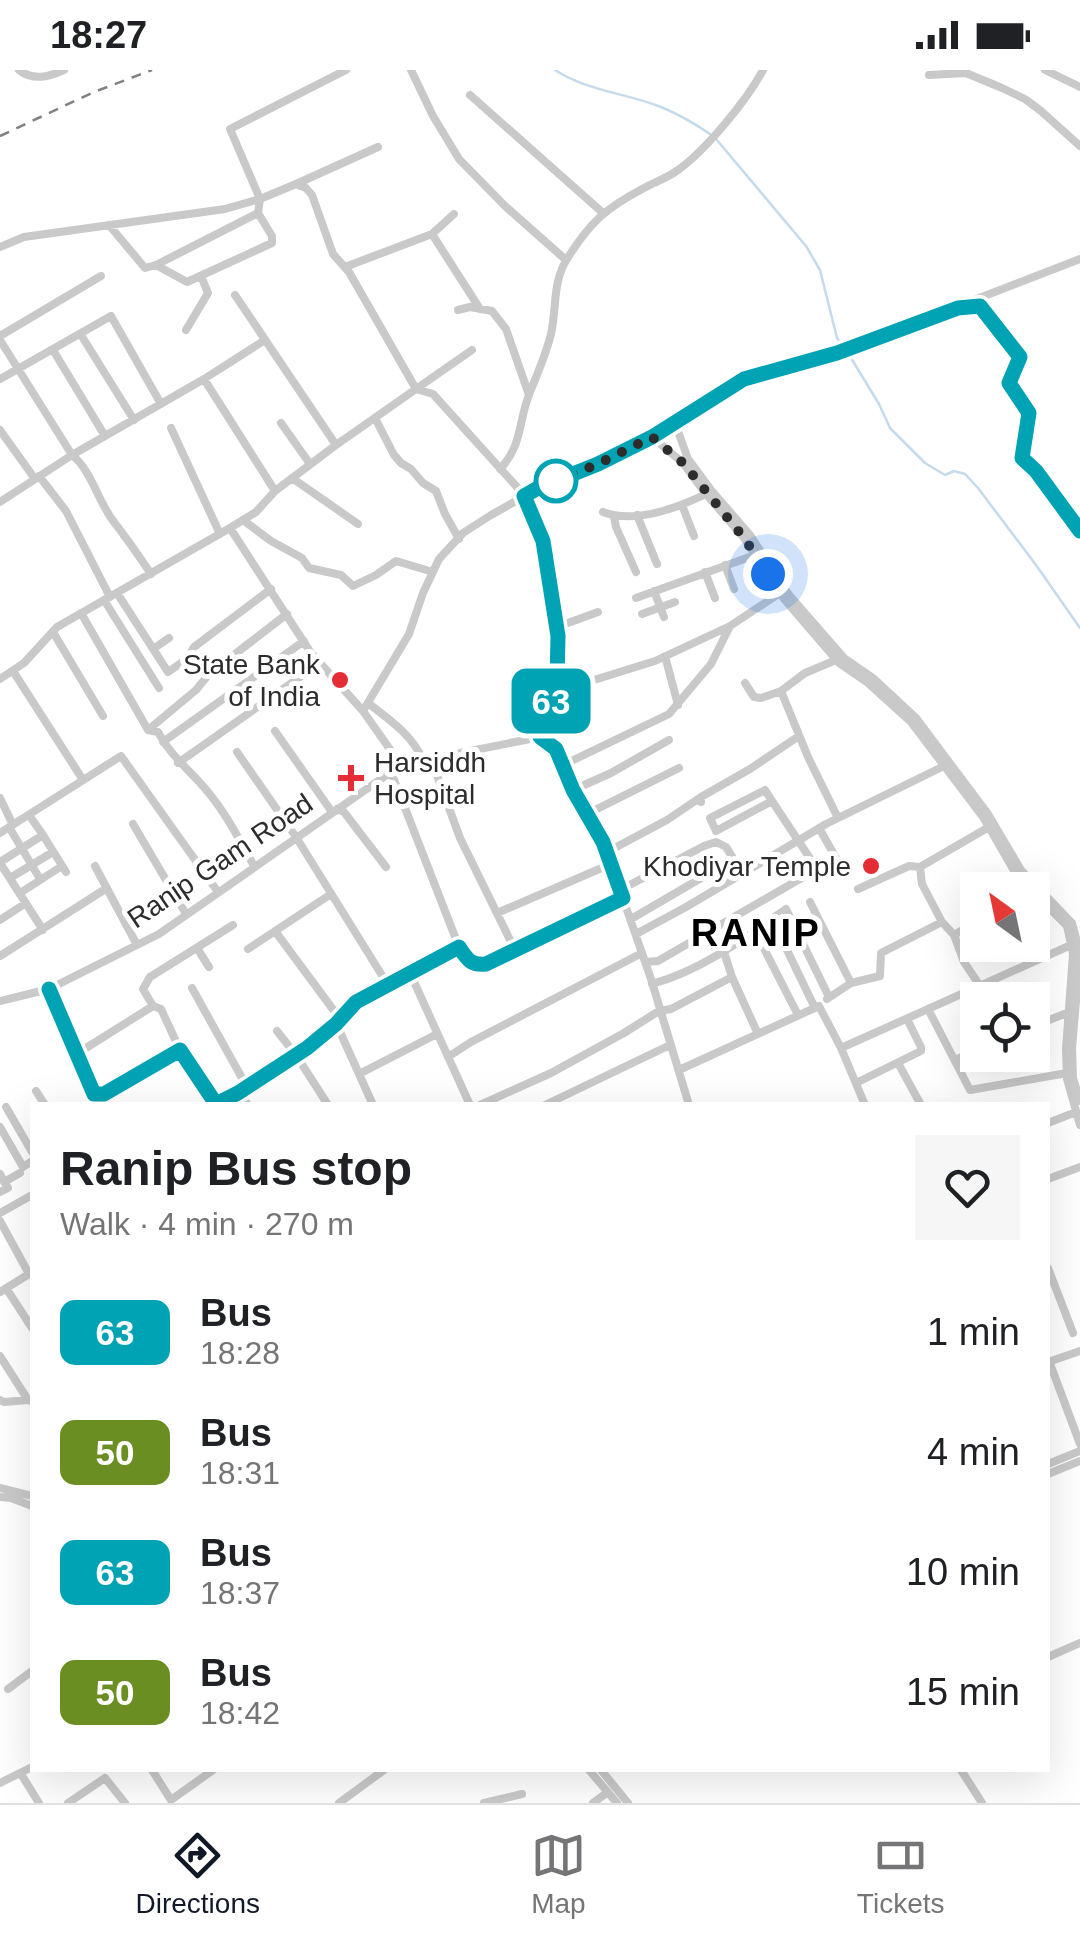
<!DOCTYPE html>
<html lang="en">
<head>
<meta charset="utf-8">
<style>
	:root { --surface:#fff; --page:#f6f6f6; --text:#202124; --muted:#757577; --line:#e0e0e0; --accent:#111827 }
	body { margin:0; font-family:Arial,sans-serif; background:var(--page); color:var(--text); height:100vh; display:flex; flex-direction:column; font-size:38px; white-space:nowrap }
	* { box-sizing:border-box; margin:0 }
	p { font-size:32px; color:var(--muted) }
	.icon { flex:none; width:55px; height:55px; fill:none; stroke:currentColor; stroke-width:2; stroke-linecap:round; stroke-linejoin:round }
	.map { position:relative; flex:1; overflow:hidden }
	.sheet { position:absolute; left:30px; top:1032px; width:1020px; height:670px; display:flex; flex-direction:column; background:var(--surface); border-radius:0px; box-shadow:0 10px 40px #0002 }
	.sheet>* { flex:none }
	.badge { padding:0 20px; border-radius:15px; font-size:35px; line-height:65px }
	.needle { width:65px; rotate:327deg }
	.buttons { position:absolute; left:960px; top:802px; display:grid; gap:20px }
	.buttons a { display:grid; place-items:center; width:90px; height:90px; border-radius:0px; background:var(--surface); box-shadow:0 10px 40px #0002; font-size:50px }
	.you { position:absolute; width:50px; height:50px; margin:-25px; border:8px solid #fff; border-radius:50%; background:#1a73e8; box-shadow:0 0 0 15px #1a73e833 }
	.map>.badge { position:absolute; translate:-50% -50%; box-shadow:0 0 0 5px #fff }
	.round { display:grid; place-items:center; flex:none; width:105px; height:105px; border-radius:0px; background:var(--page) }
	.overview { display:flex; align-items:center; justify-content:space-between; height:170px; padding:0 30px }
	h1 { font-size:48px; font-weight:700; line-height:75px }
	ul { padding:0; list-style:none }
	li { display:flex; align-items:center; gap:30px; height:120px; padding:0 30px }
	li div { flex:1 }
	li b { display:block; font-size:38px }
	li em { font-style:normal }
	li .badge { min-width:110px; font-weight:700; text-align:center }
	.status { display:flex; justify-content:space-between; align-items:center; height:70px; padding:0 50px; background:var(--surface); direction:ltr }
	.status svg { height:28px; fill:currentColor }
	.tab-bar { display:flex; justify-content:space-around; align-items:center; height:140px; border-top:2px solid var(--line); background:var(--surface); font-size:28px; color:var(--muted) }
	.tab-bar a { display:grid; justify-items:center; gap:5px }
	.tab-bar .on { color:var(--accent) }
	.map>svg:first-child { display:block }
</style>
</head>
<body>
<div class="status"><b>18:27</b><svg viewBox="0 0 49 12"><path d="M0 12V9h3v3zM5 12V6h3v6zM10 12V3h3v9zM15 12V0h3v12zM26 1h20v11H26zM47 4h2v5h-2z"/></svg></div>
<div class="map">
<svg width="1080" height="1733" viewBox="0 0 1080 1733">
	<rect width="100%" height="100%" fill="#fff"/>
	<g fill="none" stroke-linecap="round" stroke-linejoin="round">
		<path stroke="#c5dbeb" stroke-width="2.5" d="M555,0C587,21 626,23 661,37C678,44 694,53 710,64
			M716,69L806,176L820,200L837,268L843,276
			M848,283L879,334L890,358L925,393L945,405L954,401L965,404L978,418L1036,495L1080,558"/>
		<path stroke="#c9c9c9" stroke-width="8" d="M19,0C33,11 48,7 64,0
			M411,0L433,46L459,89L505,136L566,190
			M1045,0L1080,17
			M929,5L966,3L1002,18L1025,29L1041,41L1080,76
			M470,25L603,143
			M296,114L378,77
			M260,129L230,59L346,0
			M109,155L145,198L156,195L258,143L260,129
			M432,164L454,144
			M0,177L24,167L225,139L260,129L296,114L306,118L312,125L333,184L349,202L416,319L472,280
			M156,195L187,212L272,173V166L258,143
			M345,197L432,164L480,239
			M235,225L336,375
			M968,237L980,236L1020,287L1009,313L1029,343L1022,388L1036,401L1080,461
			M458,240L470,237L492,241L506,259L529,325
			M186,260L208,223L201,206
			M81,265L134,350
			M0,266L101,206
			M0,270L72,385C92,401 98,432 114,452C127,469 139,486 151,504
			M53,280L105,366
			M0,309L111,246L161,334
			M204,309L265,270
			M375,348L394,385L401,393L411,399L423,413L436,421L445,444L459,469
			M281,353L310,394
			M675,353L688,389L711,420L750,465L789,525L844,588L873,608L916,648L988,744L1021,800L1072,853L1080,883L1072,979L1073,1008L1080,1031
			M171,358L220,464
			M0,360L35,409
			M652,367L683,393L706,424L744,468L784,529L839,593L868,613L911,652L983,747L1016,804L1032,820
			M500,399C523,375 518,351 530,322C538,303 546,284 551,264C557,238 552,213 567,189C590,152 606,138 644,118C655,112 669,107 678,100C706,80 747,30 763,0
			M39,406L66,441L110,527
			M292,408L358,454
			M0,432L72,385L204,309L275,421
			M682,435L694,466
			M603,442C634,454 677,438 706,424
			M637,445L657,494
			M614,447L616,457L636,502
			M243,450L271,471L302,488L309,498L341,505L353,516L376,505L396,491L433,502
			M230,458L256,442L275,421L336,375L416,319L433,324L525,426L543,471L558,566L557,611L540,667L556,679L573,720L603,771L651,909L689,1035
			M725,495L734,519
			M705,502L715,528
			M654,521L664,547
			M117,523L168,602L184,591
			M636,528L755,485
			M104,530L159,618
			M81,543L148,660L158,662C171,687 191,701 208,722C227,745 240,771 254,796
			M642,544L675,532
			M557,557L598,542
			M53,562L103,646
			M153,579L169,568
			M665,586L678,635
			M836,590L805,603L781,621L808,687L838,748
			M13,601L83,710
			M209,604L191,582L194,577L271,519
			M0,609L24,593L57,557L230,458L311,583L363,641L401,695
			M745,613L754,627L761,628L781,621
			M555,617L565,619L655,591L730,556
			M368,633C390,650 412,665 423,690
			M363,641L409,564L423,523L439,489L463,463L491,445L539,418L598,394L652,367L744,309L837,283L1080,189
			M148,660L196,620L209,604L287,544
			M275,661L332,742
			M163,672L304,571
			M237,682L296,767L388,915
			M431,689L460,768L515,880
			M178,693L320,593
			M563,695L669,644L711,594L730,556L780,523
			M391,702L459,877
			M573,720L611,703L669,670
			M0,728L13,755
			M701,732V727L750,699L799,666
			M337,739L344,742L386,797
			M587,744L679,698
			M133,754L186,844
			M9,757L40,809
			M819,758L844,802
			M0,763L121,686L218,822
			M43,765L66,802
			M801,769L826,754L944,696
			M607,782L667,750L701,727
			M0,792L43,765L29,745
			M0,793L43,860
			M95,796L137,875
			M920,797L922,814L942,852L954,865L964,892L980,916
			M10,808L53,782
			M858,819L909,796L920,797L989,757
			M620,820L704,776L716,772L726,777L743,804
			M1032,821L1067,856L1073,884L1066,979L1067,1009L1080,1055
			M20,823L62,796
			M810,832L851,913L827,929
			M497,843L611,794
			M631,849L720,797
			M772,849L815,938
			M0,850L26,833
			M275,861L340,949
			M755,861L798,945
			M636,864L686,837L799,770
			M954,865L978,851
			M197,878L209,897
			M248,879L331,824
			M724,882L732,907
			M0,886L107,818
			M645,892L658,891L817,799L772,731L716,761L710,748L765,720L772,731
			M410,903L470,1035
			M851,913L880,906L881,883L942,852
			M652,914C702,900 745,868 786,839L829,927
			M192,918L247,1017
			M49,919L94,1024L102,1035
			M0,931L49,919L159,864L401,695L540,667
			M928,939L970,1020L1067,1003
			M336,953L373,1035
			M1032,957L1069,942
			M277,961L296,985L328,1035
			M841,978L865,1035
			M78,983L153,936
			M448,987L471,972L642,883
			M955,990L978,980
			M898,993L921,1035
			M679,1000L819,936L841,978L1071,875
			M359,1004L437,964
			M856,1013L921,981V977L907,949
			M36,1021L45,1035
			M239,1023L248,1035
			M94,1024H104L180,980
			M216,1034L180,980L161,939L153,936L143,919L150,907L233,855
			M215,1035L239,1023L307,978L336,953L355,932L459,877C467,889 471,896 486,893L623,828
			M480,1035L551,1003L624,963L659,941L671,939L732,907L758,964
			M545,1035L670,975
			M6,1037L32,1082
			M1048,1053L1076,1042
			M0,1057L23,1097L32,1091
			M0,1104L8,1118L0,1122
			M1048,1109L1080,1097
			M4,1112L20,1103
			M0,1143L32,1125
			M0,1151L29,1204L0,1222
			M1048,1198L1073,1263
			M6,1218L32,1258
			M0,1286L28,1330L32,1331
			M1049,1291L1080,1374
			M1048,1292L1080,1281
			M0,1330L4,1332L28,1330
			M1048,1394L1080,1381
			M1048,1404L1080,1391
			M0,1418L32,1426
			M0,1427L11,1428L32,1436
			M1048,1587L1080,1573
			M8,1619L32,1601
			M152,1700L171,1730
			M589,1700L617,1733
			M601,1700L628,1733
			M961,1700L982,1733
			M21,1704L39,1733
			M0,1713L32,1697
			M171,1730L213,1700
			M68,1733L105,1708L125,1733
			M339,1733L384,1700
			M484,1733L522,1724
			M593,1733L608,1722"/>
		<path stroke="#818181" stroke-width="2.5" stroke-dasharray="10 8" stroke-linecap="butt" d="M0,66L94,22L152,0"/>
	</g>
	<g fill="none" stroke-linecap="round" stroke-linejoin="round">
		<defs>
			<path id="line" d="M49,919L94,1024H104L180,980L216,1034L238,1023L307,978L336,954L356,932L459,877C467,889 471,896 486,894L623,828L603,772L573,720L556,679L540,667L557,611L558,566L543,471L524,426L538,418L598,394L652,367L744,309L837,283L958,238L980,236L1020,287L1009,313L1029,343L1022,388L1036,401L1080,461"/>
		</defs>
		<use href="#line" stroke="#fff" stroke-width="22"/>
		<use href="#line" stroke="#00a3b4" stroke-width="15"/>
		<path stroke="#2c2c2c" stroke-width="10" stroke-dasharray="0 18" d="M556,411L598,394L652,367L683,393L744,468L768,504"/>
	</g>
	<circle fill="#fff" stroke="#00a3b4" stroke-width="5" cx="556" cy="411" r="20"/>
	<g fill="#e52d35" stroke="#fff" stroke-width="4">
		<circle cx="340" cy="610" r="10"/>
		<path d="M346 693h10v10h10v10h-10v10h-10v-10h-10v-10h10z"/>
		<circle cx="871" cy="796" r="10"/>
	</g>
	<g text-anchor="middle" dominant-baseline="central" stroke-width="10" stroke-linejoin="round" paint-order="stroke">
		<g font-size="28" fill="#2c2c2c" stroke="#fff" text-anchor="end">
			<text x="320" y="594">State Bank<tspan x="320" dy="32">of India</tspan></text>
			<text x="374" y="692" text-anchor="start">Harsiddh<tspan x="374" dy="32">Hospital</tspan></text>
			<text x="851" y="796">Khodiyar Temple</text>
		</g>
		<g font-size="28" fill="#2c2c2c" stroke="#fff">
			<text transform="translate(220 791) rotate(-34)">Ranip Gam Road</text>
		</g>
		<g font-size="38" font-weight="bold" letter-spacing="2.5" fill="#000" stroke="#fff">
			<text x="756" y="863">RANIP</text>
		</g>
	</g>
</svg>
<div class="buttons">
<a><svg class="needle" viewBox="-14 -14 28 28"><path d="M0-13l5 13h-10z" fill="#e53935"/><path d="M0 13l5-13h-10z" fill="#757577"/></svg></a>
<a><svg class="icon" aria-label="locate" viewBox="0 0 24 24"><circle cx="12" cy="12" r="6"/><path d="M12 2v4M12 18v4M2 12h4M18 12h4"/></svg></a>
</div>
<div class="you" style="left:768px;top:504px"></div>
<b class="badge" style="left:551px;top:631px;background:#00a3b4;color:#fff">63</b>
<section class="sheet">
<div class="overview"><div><h1>Ranip Bus stop</h1><p>Walk · 4 min · 270 m</p></div><a class="round"><svg class="icon" aria-label="heart" viewBox="0 0 24 24"><path d="M12 20l-8-8c-3-5 5-10 8-4 3-6 11-1 8 4z"/></svg></a></div>
<ul>
<li><span class="badge" style="background:#00a3b4;color:#fff">63</span><div><b>Bus</b><p>18:28</p></div><em>1 min</em></li>
<li><span class="badge" style="background:#6b8e23;color:#fff">50</span><div><b>Bus</b><p>18:31</p></div><em>4 min</em></li>
<li><span class="badge" style="background:#00a3b4;color:#fff">63</span><div><b>Bus</b><p>18:37</p></div><em>10 min</em></li>
<li><span class="badge" style="background:#6b8e23;color:#fff">50</span><div><b>Bus</b><p>18:42</p></div><em>15 min</em></li>
</ul>
</section>
</div>
<nav class="tab-bar">
<a class="on"><svg class="icon" aria-label="directions" viewBox="0 0 24 24"><path d="M12 3l9 9-9 9-9-9zM9 14v-3h6M13 9l2 2-2 2"/></svg>Directions</a>
<a><svg class="icon" aria-label="map" viewBox="0 0 24 24"><path d="M3 6l6-2 6 2 6-2v14l-6 2-6-2-6 2zM9 4v14M15 6v14"/></svg>Map</a>
<a><svg class="icon" aria-label="tickets" viewBox="0 0 24 24"><path d="M3 7h18v10H3zM15 7v10"/></svg>Tickets</a>
</nav>
</body>
</html>
